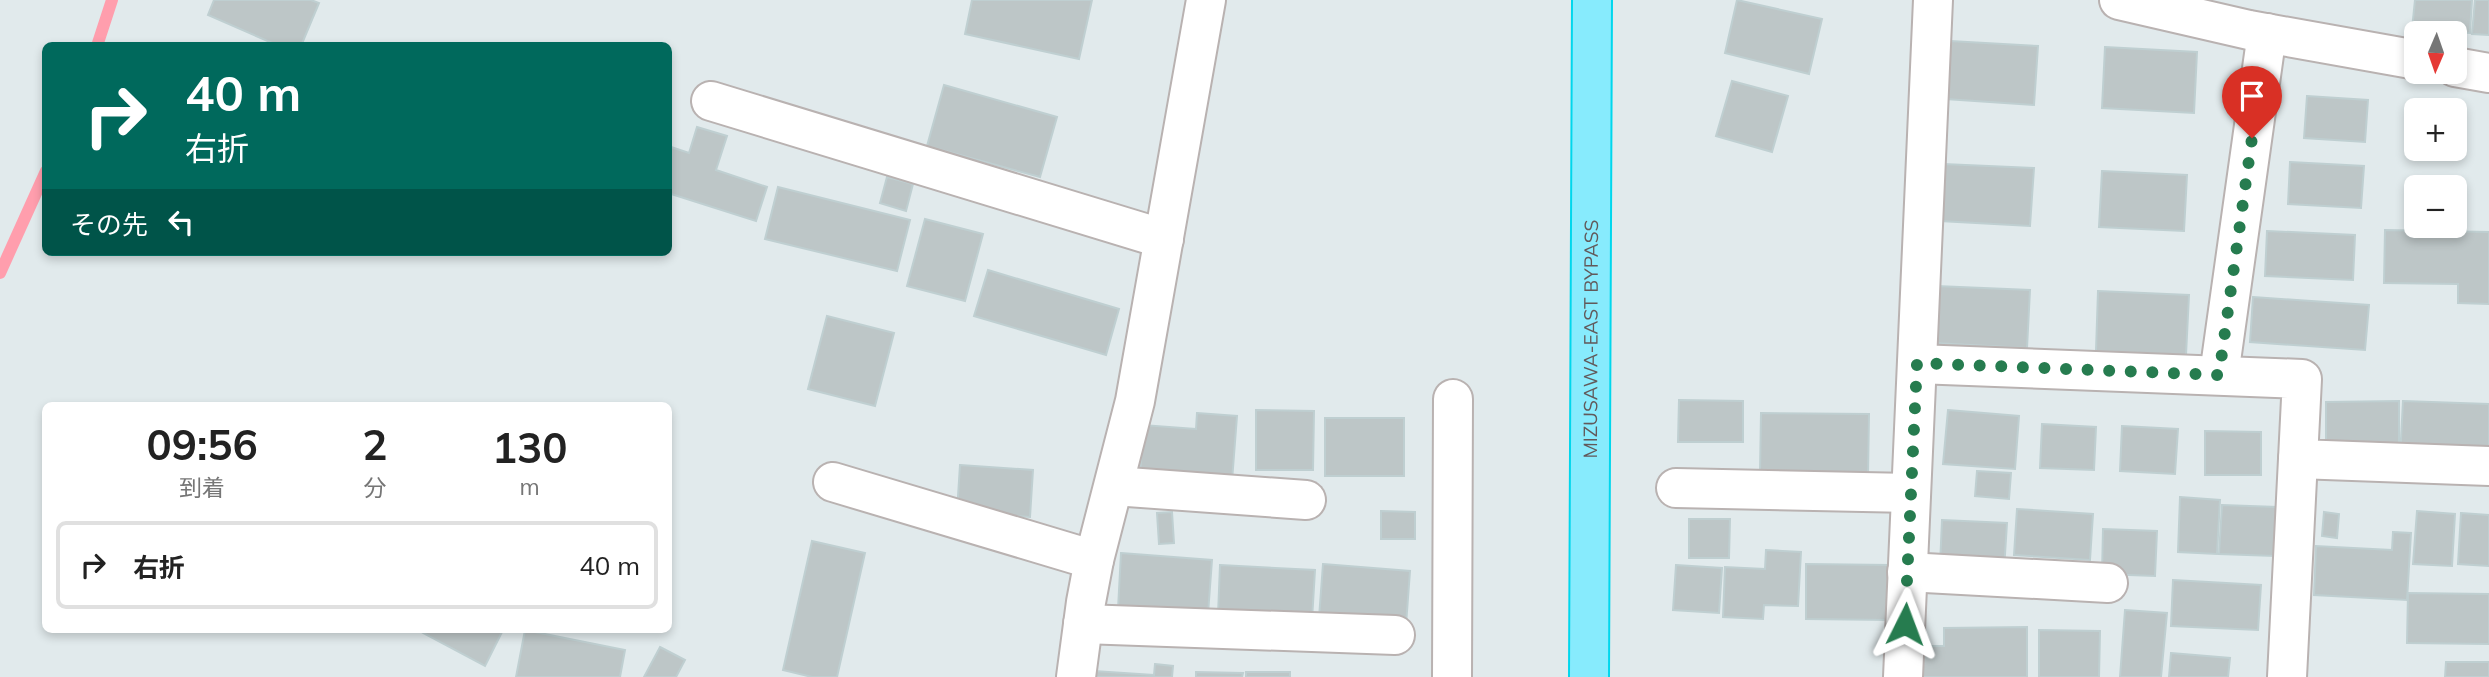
<!DOCTYPE html>
<html lang="ja">
<head>
<meta charset="utf-8">
<style>
	:root { --surface:#fff; --page:#f6f6f6; --text:#222; --muted:#767676; --line:#e0e0e0 }
	body { margin:0; font-family:Mulish,"Noto Sans JP",sans-serif; background:var(--page); color:var(--text); height:100vh; display:flex; flex-direction:column; font-size:26px; white-space:nowrap }
	* { box-sizing:border-box; margin:0 }
	p { font-size:23px; color:var(--muted) }
	.icon { flex:none; width:38px; height:38px; fill:none; stroke:currentColor; stroke-width:2; stroke-linecap:round; stroke-linejoin:round }
	.map { position:relative; flex:1; overflow:hidden }
	.side { position:absolute; left:42px; top:402px; width:630px; height:231px; display:flex; flex-direction:column; background:var(--surface); border-radius:10px; box-shadow:0 4px 10px #0003 }
	.side>* { flex:none }
	.banner { position:absolute; left:42px; top:42px; width:630px; height:214px; border-radius:10px; box-shadow:0 4px 10px #0003; background:#00695c; color:#fff; overflow:hidden }
	.needle { width:46px; rotate:182deg }
	.buttons { position:absolute; left:2404px; top:21px; display:grid; gap:14px }
	.buttons a { display:grid; place-items:center; width:63px; height:63px; border-radius:10px; background:var(--surface); box-shadow:0 4px 10px #0003; font-size:35px }
	.pin { position:absolute; display:grid; place-items:center; width:60px; height:60px; color:#fff; margin:-72px -30px; border-radius:50% 50% 50% 0; rotate:-45deg; box-shadow:0 0 7px #0007 }
	.pin .icon { rotate:45deg }
	.me { position:absolute; width:77px; margin:-38px; rotate:3deg; stroke-linejoin:round; filter:drop-shadow(0 0 5px #0008) }
	.turn { display:flex; align-items:center; gap:24px; height:147px; padding:0 28px; font-size:32px }
	.turn .icon { width:91px; height:91px; stroke-width:2.5 }
	.turn b { display:block; font-size:49px; line-height:60px }
	.then { display:flex; align-items:center; height:66px; padding:0 28px; background:#0003; gap:14px; font-size:26px }
	.eta { display:flex; justify-content:space-evenly; align-items:center; height:119px; text-align:center }
	.eta b { font-size:42px; font-weight:700; line-height:49px }
	ul { padding:0; list-style:none }
	li { display:flex; align-items:center; gap:21px; height:88px; margin:0 14px 10px; padding:0 14px; border:4px solid var(--line); border-radius:10px }
	li div { flex:1 }
	li b { display:block; font-size:26px }
	li em { font-style:normal }
	.map>svg:first-child { display:block }
	.lines { fill:none; stroke-linecap:round; stroke-linejoin:round }
	.stream { stroke:#ff9ead; stroke-width:12 }
	.building { fill:#bdc6c7; stroke:#bfcfd1; stroke-width:2 }
	.minor-casing { stroke:#b9b2b1; stroke-width:42 }
	.highway-casing { stroke:#00d7ed; stroke-width:42 }
	.minor { stroke:#fff; stroke-width:38 }
	.highway { stroke:#87ebfd; stroke-width:38 }
	.route { stroke:#267c4f; stroke-width:12; stroke-dasharray:0 21.6 }
	.labels { text-anchor:middle; dominant-baseline:central; stroke-width:5; stroke-linejoin:round; paint-order:stroke }
	.street-label { font-size:19px; fill:#62595a; stroke:#fff }
</style>
</head>
<body>
<div class="map">
<svg width="2489" height="677" viewBox="0 0 2489 677">
	<rect width="100%" height="100%" fill="#e1eaec"/>
	<g class="lines">
		<!-- stream -->
		<g class="stream">
			<path d="M97 46 112 0"/>
			<path d="M0 273 46 171"/>
		</g>
	</g>
	<!-- building -->
	<g class="building">
		<path d="M214 0H311L319 3 301 46H279L208 15Z"/>
		<path d="M972 0H1092L1079 59 965 34Z"/>
		<path d="M1737 0 1822 19 1809 74 1725 53Z"/>
		<path d="M2415 0H2472L2470 33 2412 29Z"/>
		<path d="M2475 0H2489V35L2472 34Z"/>
		<path d="M1950 41 2038 46 2034 105 1946 99Z"/>
		<path d="M2105 47 2197 52 2194 113 2102 108Z"/>
		<path d="M1732 81 1788 96 1772 152 1716 136Z"/>
		<path d="M944 85 1057 117 1040 177 927 146Z"/>
		<path d="M2307 96 2368 100 2365 142 2304 138Z"/>
		<path d="M697 127 727 136 716 170 767 187 756 221 668 193V146L689 153Z"/>
		<path d="M2290 162 2364 166 2361 208 2288 204Z"/>
		<path d="M1943 164 2034 168 2030 226 1940 221Z"/>
		<path d="M2102 171 2187 175 2184 231 2099 227Z"/>
		<path d="M887 177 913 184 906 211 880 203Z"/>
		<path d="M778 187 910 220 897 271 765 239Z"/>
		<path d="M925 219 983 234 965 301 907 286Z"/>
		<path d="M2385 230 2489 232V304L2458 303V284L2384 283Z"/>
		<path d="M2267 231 2355 235 2353 280 2265 276Z"/>
		<path d="M988 270 1119 309 1106 355 974 316Z"/>
		<path d="M1936 286 2030 290 2027 348 1933 343Z"/>
		<path d="M2098 291 2189 295 2186 355 2096 351Z"/>
		<path d="M2253 297 2369 305 2365 350 2250 342Z"/>
		<path d="M827 316 894 333 875 406 808 389Z"/>
		<path d="M1679 400 1743 401V442H1678Z"/>
		<path d="M2399 401V456H2326V402Z"/>
		<path d="M2403 401 2489 404V461L2400 458Z"/>
		<path d="M1256 410 1314 411 1313 470H1256Z"/>
		<path d="M1948 410 2019 416 2015 469 1943 464Z"/>
		<path d="M1197 413 1237 416 1232 481 1140 475 1143 425 1196 429Z"/>
		<path d="M1761 413 1869 414 1868 475 1760 474Z"/>
		<rect x="1325" y="418" width="79" height="58"/>
		<path d="M2042 424 2096 427 2094 470 2040 468Z"/>
		<path d="M2122 426 2178 429 2175 474 2120 471Z"/>
		<path d="M2205 431 2261 432V475H2205Z"/>
		<path d="M960 465 1033 470 1030 517 957 512Z"/>
		<path d="M1977 471 2011 473 2009 499 1975 496Z"/>
		<path d="M2180 497 2220 500 2217 554 2178 552Z"/>
		<path d="M2222 505 2277 507 2275 556 2219 554Z"/>
		<path d="M2017 509 2093 514 2090 560 2014 555Z"/>
		<path d="M1381 511 1415 512V539H1381Z"/>
		<path d="M2417 511 2455 514 2452 566 2413 564Z"/>
		<path d="M1172 512 1174 543 1159 544 1157 513Z"/>
		<path d="M2324 512 2339 514 2337 538 2322 536Z"/>
		<path d="M2461 513 2489 515V566L2458 564Z"/>
		<path d="M1689 519H1730L1729 558H1689Z"/>
		<path d="M1942 520 2007 523 2004 570 1940 566Z"/>
		<path d="M2103 529 2157 531 2155 576 2102 574Z"/>
		<path d="M2393 532 2411 533 2407 600 2314 595 2316 546 2392 550Z"/>
		<path d="M812 541 865 553 837 677H812L783 670Z"/>
		<path d="M1766 550 1801 552 1798 606 1764 605 1763 619 1723 617 1725 567 1765 569Z"/>
		<path d="M1121 553 1212 560 1208 614 1118 609Z"/>
		<path d="M1323 564 1410 571 1406 625 1319 618Z"/>
		<path d="M1806 564 1890 565V620L1806 619Z"/>
		<path d="M1220 565 1315 570 1312 620 1218 615Z"/>
		<path d="M1676 565 1722 568 1719 613 1673 610Z"/>
		<path d="M2173 580 2261 585 2258 630 2171 626Z"/>
		<path d="M2408 593 2489 594V644L2407 643Z"/>
		<path d="M2125 610 2167 613 2161 677H2120Z"/>
		<path d="M2027 627V677H1920L1921 646H1944V628Z"/>
		<path d="M425 630H503L485 666 423 633Z"/>
		<path d="M525 630 625 650 620 677H516Z"/>
		<path d="M2039 630 2100 631 2099 677H2039Z"/>
		<path d="M660 647 685 660 676 677H644Z"/>
		<path d="M2171 653 2230 658 2228 677H2169Z"/>
		<path d="M2446 662H2489V677H2445Z"/>
		<path d="M1155 664 1173 666 1172 677H1095V671L1154 675Z"/>
		<path d="M1196 672 1243 673 1242 677H1196Z"/>
		<rect x="1246" y="672" width="44" height="5"/>
	</g>
	<g class="lines">
		<defs>
			<g id="minor">
				<path d="M2119 0 2249 30 2417 60"/>
				<path d="M2455 67 2489 73"/>
				<path d="M711 101 1164 239"/>
				<path d="M1917 364 2302 379 2298 459 2489 466"/>
				<path d="M2219 375 2267 33"/>
				<path d="M833 482 1094 560"/>
				<path d="M1114 486 1306 500"/>
				<path d="M1676 488 1911 493"/>
				<path d="M1907 572 2108 583"/>
				<path d="M1083 624 1395 635"/>
				<path d="M1076 677 1086 602 1094 560 1135 401 1206 0"/>
				<path d="M1452 677 1453 399"/>
				<path d="M1903 677 1933 0"/>
				<path d="M2287 677 2298 459"/>
			</g>
			<g id="highway">
				<path id="s1" d="M1589 677 1592 0"/>
			</g>
		</defs>
		<!-- minor casing -->
		<use href="#minor" class="minor-casing"/>
		<!-- highway casing -->
		<use href="#highway" class="highway-casing"/>
		<!-- minor -->
		<use href="#minor" class="minor"/>
		<!-- highway -->
		<use href="#highway" class="highway"/>
	</g>
	<g class="lines">
		<!-- route -->
		<path class="route" d="M1905 624 1917 363 2219 375 2252 138"/>
	</g>
	<g class="labels">
		<!-- street labels -->
		<g class="street-label">
			<text stroke="none"><textPath href="#s1" startOffset="338">MIZUSAWA-EAST BYPASS</textPath></text>
		</g>
	</g>
</svg>
<div class="buttons">
<a><svg class="needle" viewBox="-14 -14 28 28"><path d="M0-13l5 13h-10z" fill="#e53935"/><path d="M0 13l5-13h-10z" fill="#767676"/></svg></a>
<a>+</a>
<a>−</a>
</div>
<div class="pin" style="left:2252px;top:138px;background:#d93025"><svg class="icon" aria-label="arrive" viewBox="0 0 24 24"><path d="M6 21V4h12l-3 4 3 4H6"/></svg></div>
<svg class="me" style="left:1905px;top:624px" viewBox="-20 -20 40 40"><path d="M0-17L14 15 0 8-14 15z" fill="#267c4f" stroke="#fff" stroke-width="4"/></svg>
<div class="banner">
<div class="turn"><svg class="icon" aria-label="right" viewBox="0 0 24 24"><path d="M7 20v-9h11M14 6l5 5-5 5"/></svg><div><b>40 m</b>右折</div></div>
<div class="then">その先<svg class="icon" aria-label="left" viewBox="0 0 24 24"><path d="M17 20v-9H6M10 6l-5 5 5 5"/></svg></div>
</div>
<section class="side">
<div class="eta">
<div><b>09:56</b><p>到着</p></div>
<div><b>2</b><p>分</p></div>
<div><b>130</b><p>m</p></div>
</div>
<ul>
<li><svg class="icon" aria-label="right" viewBox="0 0 24 24"><path d="M7 20v-9h11M14 6l5 5-5 5"/></svg><div><b>右折</b></div><em>40 m</em></li>
</ul>
</section>
</div>
</body>
</html>
